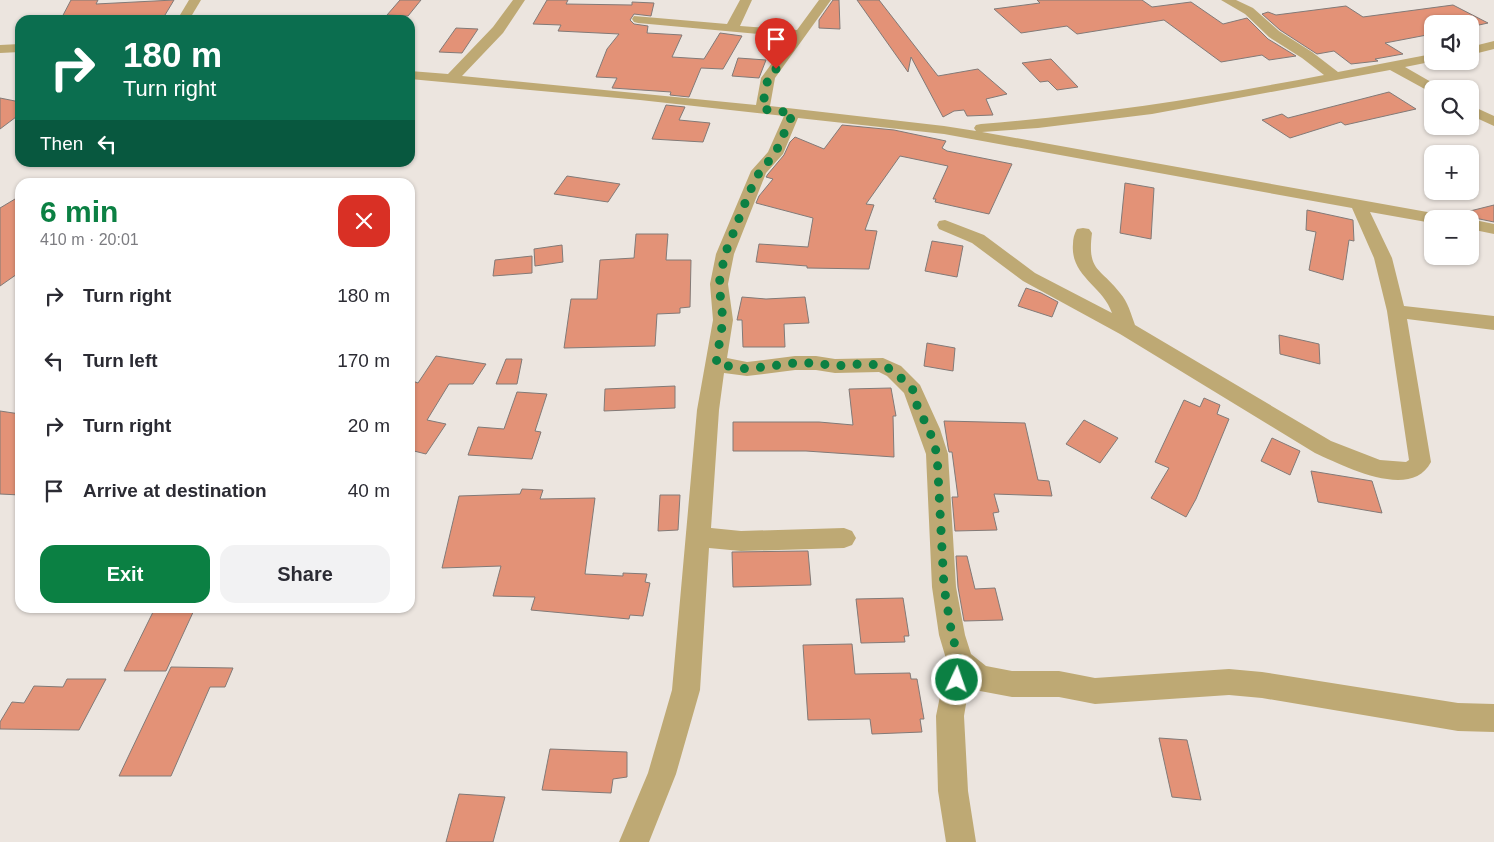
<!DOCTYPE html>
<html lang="en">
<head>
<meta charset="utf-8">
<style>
	:root { --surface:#fff; --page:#f2f2f3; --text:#2b2b33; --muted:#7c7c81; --accent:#0b8043 }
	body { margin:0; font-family:Arial,sans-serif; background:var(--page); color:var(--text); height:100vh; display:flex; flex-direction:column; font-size:19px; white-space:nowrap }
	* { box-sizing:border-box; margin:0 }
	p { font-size:16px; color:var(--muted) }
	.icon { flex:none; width:28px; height:28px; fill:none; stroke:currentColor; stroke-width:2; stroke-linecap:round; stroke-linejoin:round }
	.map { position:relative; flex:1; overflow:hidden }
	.details { position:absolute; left:15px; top:178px; width:400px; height:435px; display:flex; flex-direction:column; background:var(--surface); border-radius:15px; box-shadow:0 1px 4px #0004 }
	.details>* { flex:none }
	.banner { position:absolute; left:15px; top:15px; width:400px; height:152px; border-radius:15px; box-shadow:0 1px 4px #0004; background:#0b6e4f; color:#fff; overflow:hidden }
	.tools { position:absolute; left:1424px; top:15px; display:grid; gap:10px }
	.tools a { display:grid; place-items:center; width:55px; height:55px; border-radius:10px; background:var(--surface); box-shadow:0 1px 4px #0004; font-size:25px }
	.pin { position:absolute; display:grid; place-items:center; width:42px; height:42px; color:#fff; margin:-51px -21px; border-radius:50% 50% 50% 0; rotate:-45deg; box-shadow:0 0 5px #0007 }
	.pin .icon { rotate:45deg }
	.me { position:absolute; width:55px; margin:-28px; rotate:3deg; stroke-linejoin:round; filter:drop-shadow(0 0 4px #0008) }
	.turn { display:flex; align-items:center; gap:18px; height:105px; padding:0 25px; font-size:22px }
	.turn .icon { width:65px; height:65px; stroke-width:2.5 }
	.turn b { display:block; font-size:35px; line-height:42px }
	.then { display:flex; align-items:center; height:48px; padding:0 25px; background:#0003; gap:10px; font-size:19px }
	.round { display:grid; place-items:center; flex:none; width:52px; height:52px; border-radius:15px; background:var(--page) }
	.headline { display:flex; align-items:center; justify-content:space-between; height:85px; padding:0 25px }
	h1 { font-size:30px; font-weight:800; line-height:38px; color:var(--accent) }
	.action { display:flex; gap:10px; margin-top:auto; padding:10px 25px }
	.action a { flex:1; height:58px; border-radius:15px; background:var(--accent); color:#fff; font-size:20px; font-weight:800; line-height:58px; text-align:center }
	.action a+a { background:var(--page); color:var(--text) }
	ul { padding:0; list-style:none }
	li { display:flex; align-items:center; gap:15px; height:65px; padding:0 25px }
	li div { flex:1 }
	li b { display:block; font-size:19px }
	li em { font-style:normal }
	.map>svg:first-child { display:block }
	.building { fill:#e39277; stroke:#827a77 }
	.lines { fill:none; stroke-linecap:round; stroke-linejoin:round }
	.minor { fill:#bea974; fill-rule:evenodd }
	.route { stroke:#0b8043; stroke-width:9; stroke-dasharray:0 16.2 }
</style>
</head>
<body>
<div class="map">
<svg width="1494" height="842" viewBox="0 0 1494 842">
	<rect width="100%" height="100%" fill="#ece5df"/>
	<!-- building -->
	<g class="building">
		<path d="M71 0H98L96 4 174 0 162 20H75L76 17 61 19Z"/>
		<path d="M400 0H421L408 16 387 15Z"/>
		<path d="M547 0H568L566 4 632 5V2L654 3 651 16 634 14 630 20 634 24 648 26 647 33 682 35 672 57 704 59 720 33 742 36 723 69 701 68 689 97 670 95 671 92 612 88 617 78 596 77 607 49 619 34 558 31 561 25 533 24Z"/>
		<path d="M833 0H839L840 29 819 28V20Z"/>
		<path d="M857 0H879L938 76 978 69 1007 94 986 99 993 115 967 116 964 110 954 111 943 117 911 57 908 72Z"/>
		<path d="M1037 0H1142L1152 7 1191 2 1223 24 1247 18 1268 39 1296 56 1269 60 1262 55 1221 62 1164 20 1077 34 1067 26 1021 33 994 9 1040 3Z"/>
		<path d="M1453 5 1488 23 1470 27V24H1432V34L1385 43 1403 54 1375 59 1378 61 1351 64 1334 51 1317 54 1280 30 1262 14 1268 12 1276 15 1346 6 1363 17Z"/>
		<path d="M456 28 478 29 462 53 439 52Z"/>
		<path d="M738 58 766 60 759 78 732 76Z"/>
		<path d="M1051 59 1078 87 1057 90 1048 81 1040 82 1022 63Z"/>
		<path d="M1389 92 1416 109 1345 125 1341 122 1290 138 1262 120 1282 114 1288 118Z"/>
		<path d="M0 98 20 102V114L0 129Z"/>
		<path d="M666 105 685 107 679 120 710 123 703 142 652 139Z"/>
		<path d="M842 125 894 130 946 141 942 148 947 151 1012 164 989 214 935 202 936 199H933L948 166 900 156 866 204 874 205 865 230 877 231 869 269 807 268V266L756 262 759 244 808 247 813 218 756 203 759 196 773 179 766 177 768 174 784 155 790 142 795 137 824 149Z"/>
		<path d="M567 176 620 184 608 202 554 194Z"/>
		<path d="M1125 183 1154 188 1151 239 1120 233Z"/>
		<path d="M20 196V272L0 286V208Z"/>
		<path d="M1494 205V222L1470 217V211Z"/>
		<path d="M1307 210 1353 220 1354 241 1349 240 1343 280 1309 270 1316 232 1306 230Z"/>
		<path d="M636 234H668L666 260H691L690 307 680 308V313L657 314 655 346 564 348 571 299H597L600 260 634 258Z"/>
		<path d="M932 241 963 246 957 277 925 271Z"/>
		<path d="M562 245 563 262 535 266 534 249Z"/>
		<path d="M532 256V273L493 276 495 260Z"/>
		<path d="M1026 288 1041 293 1058 302 1052 317 1018 306Z"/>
		<path d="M742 297 766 299 805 297 809 323 784 324 785 347H743L742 320H737Z"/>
		<path d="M1279 335 1319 344 1320 364 1280 354Z"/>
		<path d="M927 343 955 348 953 371 924 366Z"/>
		<path d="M436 356 486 364 473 384H449L427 420 446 424 426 454 410 450V380L418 383Z"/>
		<path d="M506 359H522L517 384H496Z"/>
		<path d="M675 386V408L604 411 605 389Z"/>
		<path d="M891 388 896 416H893L894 457 806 451H733V422H819L853 425 849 389Z"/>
		<path d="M517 392 547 394 535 431 541 432 532 459 468 455 478 427 504 429Z"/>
		<path d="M1204 398 1220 405 1217 414 1229 419 1196 499 1186 517 1151 498 1169 468 1155 462 1184 400 1200 407Z"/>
		<path d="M0 411 20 414V495L0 494Z"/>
		<path d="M1084 420 1118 438 1100 463 1066 444Z"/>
		<path d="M944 421 1025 423 1038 480 1049 481 1052 496 994 494 999 512 993 513 997 530 955 531 952 497H958L952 452H949L948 447Z"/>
		<path d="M1272 438 1300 451 1290 475 1261 461Z"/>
		<path d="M1311 471 1372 481 1382 513 1318 502Z"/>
		<path d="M522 489 543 490 540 499 595 498 585 574 623 576V573L647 574 645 582 650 583 643 616 630 615 629 619 531 610 535 597 493 596 501 566 442 568 459 496 520 494Z"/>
		<path d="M660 495H680L678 530 658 531Z"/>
		<path d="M808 551 811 585 733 587 732 552Z"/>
		<path d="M956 556H967L975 589 995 588 1003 620 964 621 958 587Z"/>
		<path d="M903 598 909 636H904L905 642 861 643 856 599Z"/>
		<path d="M155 608H195L166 671H124Z"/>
		<path d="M852 644 855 674 910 673 911 679H917L924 719H920L922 732 872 734 870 719 808 720 803 645Z"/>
		<path d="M171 667 233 668 225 687H210L171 776H119Z"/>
		<path d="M67 679H106L79 730 0 729V722L12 702 24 703 34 686 63 687Z"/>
		<path d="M1159 738 1187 740 1201 800 1172 797Z"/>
		<path d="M550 749 627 752V777L613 779 611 793 542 790Z"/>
		<path d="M459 794 505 797 493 842H446Z"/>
	</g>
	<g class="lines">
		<!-- minor -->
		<g class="minor">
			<path d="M189 0H201L189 20H177Z"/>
			<path d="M513 0H525L503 33 462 76 756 105 761 78 791 37 638 23 634 22 632 19 634 16 727 24 740 0H752L740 26 797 30 819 0H831L775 78 770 106 944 126 976 131 974 128 976 125 981 124C1096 115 1210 97 1324 75L1302 58 1269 37 1245 14 1221 0H1236L1253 8 1279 31 1312 52 1338 72 1432 54V61H1435L1405 67 1438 86 1440 89H1432V93L1390 70 1152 114 1038 128 982 132 1444 215 1446 219H1432V223L1370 212 1392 258 1404 306 1494 316V330L1407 319 1431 462C1411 501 1344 466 1315 453L1120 334 1023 281 972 243 939 229 937 225 939 221 945 220 984 235 1035 273 1112 313C1103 286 1070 276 1073 244 1073 239 1074 234 1077 229L1083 228 1089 229 1092 233C1087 272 1100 267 1120 293 1128 302 1131 314 1135 325L1331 441 1380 460 1406 462 1409 460 1387 311 1374 258 1352 208 944 134 798 118 783 154 766 173 734 254 728 284 733 320 727 358 747 362 795 356H816L835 359 883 358 901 366 920 385 940 429 948 454 956 587 965 635 971 654 986 666 1012 671H1059L1095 678 1229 669 1262 672 1458 703 1494 704V732L1458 731 1262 698 1229 695 1095 704 1059 697H1012L980 691 969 686 964 716 968 791 976 842H946L938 791 936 716 947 662 939 635 932 587 926 454 904 393 887 376 879 372 835 373 816 370H795L747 376 724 373 719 410 711 528 741 531 844 528 852 531 856 538 852 545 844 548 741 551 709 548 700 690 676 774 649 842H619L648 773 672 690 697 410 713 320 710 284 716 254 751 171 768 152 784 116 640 100 410 79V71L448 74 493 27Z"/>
			<path d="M1494 41V49L1470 55V47Z"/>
			<path d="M20 44V52L0 53V45Z"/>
			<path d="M1470 105 1494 116V126L1470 115Z"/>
			<path d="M1470 219 1494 224V234L1470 229Z"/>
		</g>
	</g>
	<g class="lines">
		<!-- route -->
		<path class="route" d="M776 69 768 78 762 109 793 113 775 154 760 171 749 193 725 254 719 284 723 320 716 364 747 369 795 363H816L835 366 860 364 882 365 894 371 913 390 918 409 929 429 937 454 944 587 952 635 960 662 957 680"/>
	</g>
</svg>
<div class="tools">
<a><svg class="icon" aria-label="sound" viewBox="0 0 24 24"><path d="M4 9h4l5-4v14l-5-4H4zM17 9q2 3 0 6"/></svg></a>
<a><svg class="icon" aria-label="search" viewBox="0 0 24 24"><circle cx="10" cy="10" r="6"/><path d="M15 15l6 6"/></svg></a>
<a>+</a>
<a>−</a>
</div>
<div class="pin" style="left:776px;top:69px;background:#d93025"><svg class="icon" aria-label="arrive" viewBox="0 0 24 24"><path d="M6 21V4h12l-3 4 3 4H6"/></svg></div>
<svg class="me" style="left:957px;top:680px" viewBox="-20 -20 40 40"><circle r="17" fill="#0b8043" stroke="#fff" stroke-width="3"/><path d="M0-11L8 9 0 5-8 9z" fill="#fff"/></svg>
<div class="banner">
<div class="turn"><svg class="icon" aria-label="right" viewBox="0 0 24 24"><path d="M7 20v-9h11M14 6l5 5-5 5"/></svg><div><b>180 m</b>Turn right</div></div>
<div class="then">Then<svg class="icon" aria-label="left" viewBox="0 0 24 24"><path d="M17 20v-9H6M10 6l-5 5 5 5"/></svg></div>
</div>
<section class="details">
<div class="headline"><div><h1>6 min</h1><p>410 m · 20:01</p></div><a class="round" style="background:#d93025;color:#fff"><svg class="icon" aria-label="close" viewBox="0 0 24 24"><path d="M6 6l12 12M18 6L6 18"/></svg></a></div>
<ul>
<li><svg class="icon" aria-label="right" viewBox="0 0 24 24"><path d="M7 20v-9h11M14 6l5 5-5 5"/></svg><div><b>Turn right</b></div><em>180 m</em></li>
<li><svg class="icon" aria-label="left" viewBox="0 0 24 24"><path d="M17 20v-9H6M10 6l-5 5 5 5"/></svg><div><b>Turn left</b></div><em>170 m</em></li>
<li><svg class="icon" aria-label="right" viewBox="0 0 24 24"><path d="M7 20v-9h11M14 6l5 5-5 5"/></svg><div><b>Turn right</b></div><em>20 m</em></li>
<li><svg class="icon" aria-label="arrive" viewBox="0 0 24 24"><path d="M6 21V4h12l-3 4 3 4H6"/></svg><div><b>Arrive at destination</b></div><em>40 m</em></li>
</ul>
<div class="action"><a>Exit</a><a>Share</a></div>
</section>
</div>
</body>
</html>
